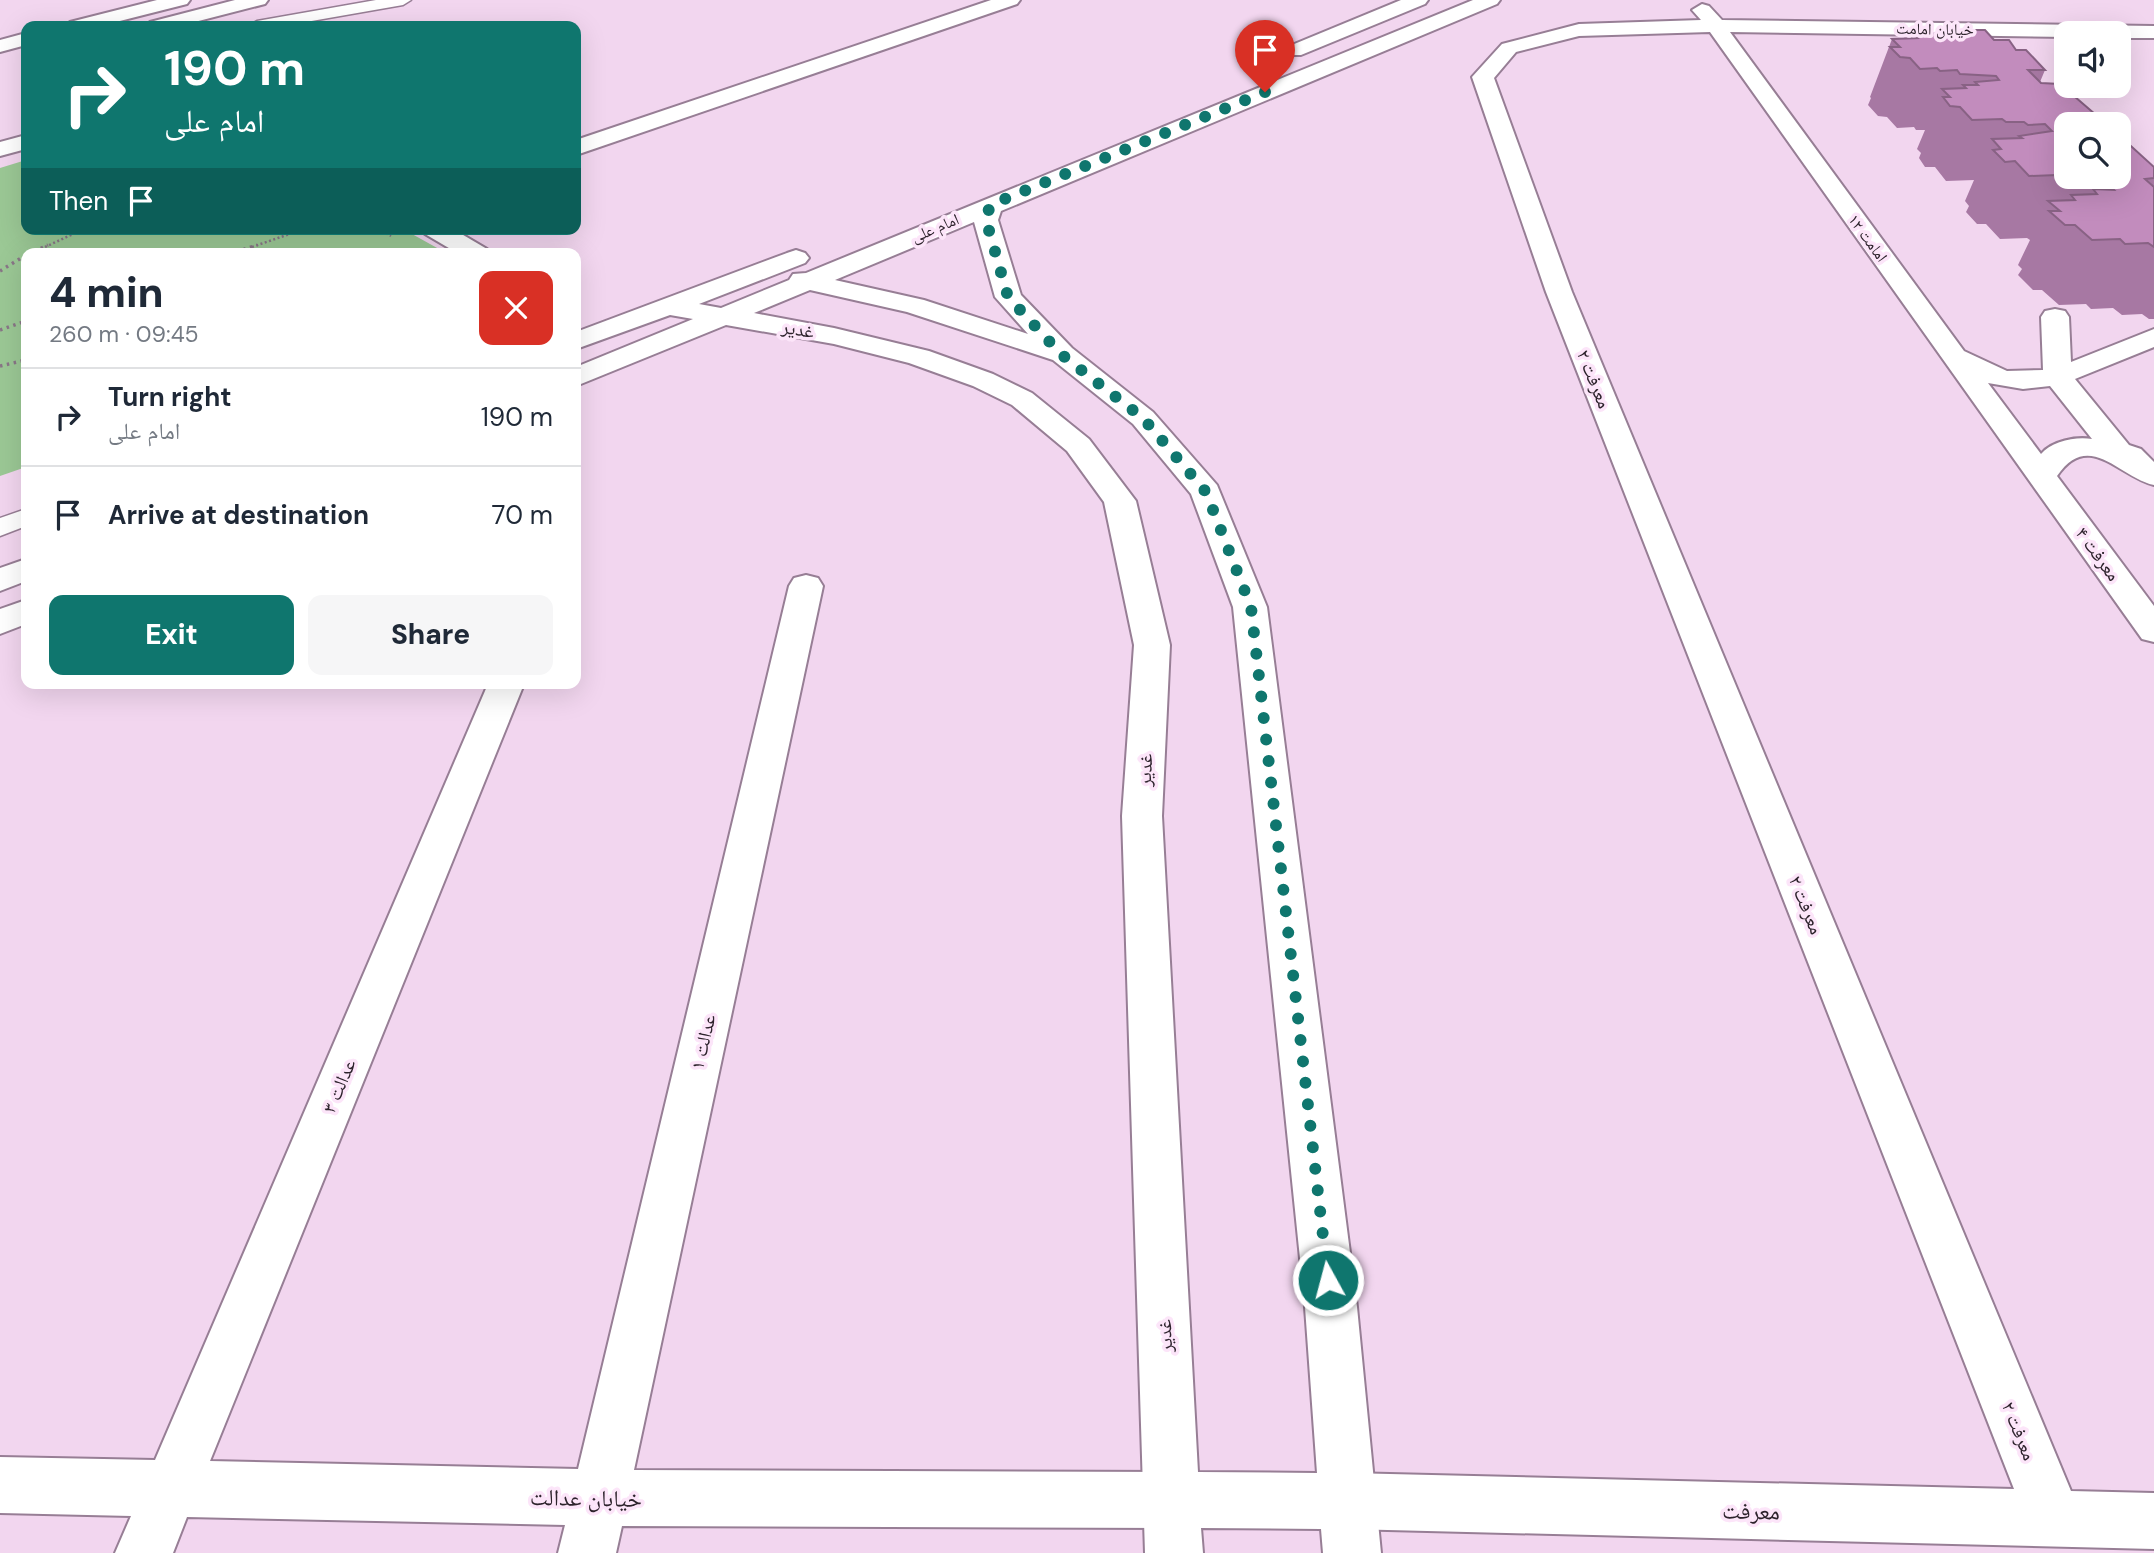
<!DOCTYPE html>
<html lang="en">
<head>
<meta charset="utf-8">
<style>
	:root { --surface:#fff; --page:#f6f6f7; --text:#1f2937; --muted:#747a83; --line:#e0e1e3; --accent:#0f766e }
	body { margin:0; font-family:"DM Sans","Noto Naskh Arabic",sans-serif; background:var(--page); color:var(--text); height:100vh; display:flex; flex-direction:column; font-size:26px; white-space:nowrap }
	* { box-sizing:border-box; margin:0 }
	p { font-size:23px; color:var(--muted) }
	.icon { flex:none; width:38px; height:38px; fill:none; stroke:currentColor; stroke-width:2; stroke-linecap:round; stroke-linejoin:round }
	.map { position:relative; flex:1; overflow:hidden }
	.sheet { position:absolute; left:21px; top:248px; width:560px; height:441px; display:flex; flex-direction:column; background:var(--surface); border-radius:14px; box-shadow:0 7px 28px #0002 }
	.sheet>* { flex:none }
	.top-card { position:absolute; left:21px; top:21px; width:560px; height:214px; border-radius:14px; box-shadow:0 7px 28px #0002; background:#0f766e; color:#fff; overflow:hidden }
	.fabs { position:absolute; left:2054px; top:21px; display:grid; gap:14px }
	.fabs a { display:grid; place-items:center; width:77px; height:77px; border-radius:14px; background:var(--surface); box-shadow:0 7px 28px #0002; font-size:35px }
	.pin { position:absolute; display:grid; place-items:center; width:60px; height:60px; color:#fff; margin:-72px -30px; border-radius:50% 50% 50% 0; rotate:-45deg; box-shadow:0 0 7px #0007 }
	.pin .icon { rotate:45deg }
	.me { position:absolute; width:77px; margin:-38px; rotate:353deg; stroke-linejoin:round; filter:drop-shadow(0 0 5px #0008) }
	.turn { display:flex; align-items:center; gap:24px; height:147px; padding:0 28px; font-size:32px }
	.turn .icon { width:91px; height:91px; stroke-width:2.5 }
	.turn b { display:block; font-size:49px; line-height:60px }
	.then { display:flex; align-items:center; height:66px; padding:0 28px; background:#0003; gap:14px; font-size:26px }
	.round { display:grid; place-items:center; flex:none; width:74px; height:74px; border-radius:14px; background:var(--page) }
	.summary { display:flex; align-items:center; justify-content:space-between; height:119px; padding:0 28px }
	h1 { font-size:42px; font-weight:800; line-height:52px }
	.action { display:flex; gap:14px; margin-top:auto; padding:14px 28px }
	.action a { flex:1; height:80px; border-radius:14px; background:var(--accent); color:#fff; font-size:28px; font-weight:800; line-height:80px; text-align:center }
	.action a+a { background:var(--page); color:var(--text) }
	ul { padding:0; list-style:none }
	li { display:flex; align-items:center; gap:21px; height:98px; padding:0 28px; border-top:2px solid var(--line) }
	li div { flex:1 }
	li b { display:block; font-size:26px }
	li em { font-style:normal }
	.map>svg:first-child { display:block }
	.green { fill:#9bc895 }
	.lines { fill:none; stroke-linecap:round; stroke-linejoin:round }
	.service-casing { stroke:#977e95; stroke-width:3 }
	.minor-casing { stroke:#977e95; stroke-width:4 }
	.tertiary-casing { stroke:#977e95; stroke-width:4 }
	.primary-casing { stroke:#977e95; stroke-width:4 }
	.path-far1 { stroke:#897687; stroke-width:2.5; stroke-dasharray:2 2.5; stroke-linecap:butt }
	.path { stroke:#897687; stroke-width:3.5; stroke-dasharray:2.5 4.5; stroke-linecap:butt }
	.service { fill:#fff; fill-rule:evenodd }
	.minor { fill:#fff; fill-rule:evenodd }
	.tertiary { fill:#fff; fill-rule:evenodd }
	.primary { fill:#fff; fill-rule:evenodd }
	.wall { fill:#a778a3 }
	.building { fill:#c28cbd; stroke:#886284; stroke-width:2 }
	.route { stroke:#0f766e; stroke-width:12; stroke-dasharray:0 21.6 }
	.labels { text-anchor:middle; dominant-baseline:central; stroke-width:7; stroke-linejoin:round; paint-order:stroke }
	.far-street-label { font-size:16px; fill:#2d232c; stroke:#fce5f9 }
	.street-label { font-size:19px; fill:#2d232c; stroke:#fce5f9 }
	.near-street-label { font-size:23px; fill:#2d232c; stroke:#fce5f9 }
</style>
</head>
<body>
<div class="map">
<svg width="2154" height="1553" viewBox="0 0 2154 1553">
	<rect width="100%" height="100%" fill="#f2d6ef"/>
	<!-- green -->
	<path class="green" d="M26 160V229H403L448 254H26V467L0 476V168Z"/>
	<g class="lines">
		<defs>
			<g id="service">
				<path d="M376 0H411L403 5 283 26H249L257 21Z"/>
				<path d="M26 509V526L0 536V518Z"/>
			</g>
			<g id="minor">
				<path d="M991 0H1020L1017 4 576 155V140Z"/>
				<path d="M1702 4 1709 6 1722 20 2154 26V38H2119V33H2067V37L1730 32 1964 351 2007 371 2043 370 2041 317 2045 311 2055 309 2065 311 2069 317 2071 362 2154 329V347L2075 379 2129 445 2141 449 2154 462V485C2119 477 2089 429 2057 476L2154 606V642L2142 639 1710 32 1579 36 1516 52 1494 78 1572 292 2071 1491 2154 1493V1549L1348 1529 1328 1521 1320 1501 1328 1481 1348 1473 2014 1489 1546 292 1472 77 1502 44 1579 24 1701 20 1692 10ZM1988 383 2023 389 2050 386 2092 439C2077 436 2051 441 2041 454Z"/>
				<path d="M806 575 818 578 823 586 634 1470 1172 1472 1192 1480 1200 1500 1192 1520 1172 1528 622 1526 616 1553H558L565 1525 187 1517 173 1553H115L131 1516 0 1513V1457L155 1460 488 684H524L210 1461 578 1469 789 586 794 578Z"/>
			</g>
			<g id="tertiary">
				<path d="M1401 0H1428L1425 4 1301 55H1287L1284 51 1287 47Z"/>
				<path d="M1473 0H1500L1497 4 1001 211 998 220 1021 295 1072 348 1153 412 1217 485 1267 607 1357 1307 1381 1553H1323L1321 1529 1201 1528 1203 1553H1145L1122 816 1134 645 1104 502 1067 451 1012 405 973 386 909 363 834 344 726 325 576 386V367L693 319 670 315 576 349V332L787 253 796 250 805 253 809 258 805 263 699 304 721 308 789 280 793 274 806 273ZM974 222 995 297 1028 334 924 300 835 280ZM810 290 907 312 1053 360 1133 424 1191 494 1233 607 1305 1307 1317 1473 1198 1472 1162 816 1170 645 1136 501 1089 439 1032 393 993 374 929 351 834 328 754 313Z"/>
				<path d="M26 135V149L0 156V142Z"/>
				<path d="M422 229H453L487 249 491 254H459L425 234Z"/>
				<path d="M26 559V581L0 591V568Z"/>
				<path d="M26 600V624L0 634V609Z"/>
			</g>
			<g id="primary">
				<path d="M157 0H190L187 4 100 26H67L70 22Z"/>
				<path d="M235 0H268L265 4 179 26H147L150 22Z"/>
				<path d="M26 33V45L0 52V40Z"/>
			</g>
		</defs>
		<!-- service casing -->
		<use href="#service" class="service-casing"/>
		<!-- minor casing -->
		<use href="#minor" class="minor-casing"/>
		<!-- tertiary casing -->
		<use href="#tertiary" class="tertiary-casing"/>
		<!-- primary casing -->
		<use href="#primary" class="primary-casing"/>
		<!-- path-far1 -->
		<g class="path-far1">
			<path d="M378 229 391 236"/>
			<path d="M45 247 84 229"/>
			<path d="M252 247 304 229"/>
		</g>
		<!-- path -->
		<g class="path">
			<path d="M28 254 48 245"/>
			<path d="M230 254 257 245"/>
			<path d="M0 271 26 255"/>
			<path d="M0 330 26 321"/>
			<path d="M0 366 26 360"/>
		</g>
		<!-- service -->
		<use href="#service" class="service"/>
		<!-- minor -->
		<use href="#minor" class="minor"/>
		<!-- tertiary -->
		<use href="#tertiary" class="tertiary"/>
		<!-- primary -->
		<use href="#primary" class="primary"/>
	</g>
	<!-- wall -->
	<path class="wall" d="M1942 30 1994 40 2016 50 2045 70 2040 82 2103 121 2102 124H2067L2154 167V319H2149L2142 314 2122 315 2113 308 2091 309 2086 304 2059 305 2042 290H2033L2018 275 2022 269 2018 265 2030 240 2027 238 2000 239 1986 224H1977L1966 212 1969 206 1965 201 1974 180 1946 181 1935 167H1925L1919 158 1921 153 1917 149 1925 130H1916L1914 127 1897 128 1887 117 1878 116 1868 105 1871 98 1870 97 1892 39H1913L1914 36H1928L1929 33H1941Z"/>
	<!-- building -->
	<path class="building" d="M1942 30H1985L1994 40H2009L2016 50H2026L2045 70H2028L2041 83 2060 84 2103 121H2086L2089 124H2067V177H2119V137H2121L2154 167V178L2145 179 2154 187V247L2148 243 2125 244 2120 239 2092 240 2075 225H2065L2049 211H2060L2048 201 2075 200 2071 195 2097 194 2093 189 2114 190 2107 183 2065 181 2057 175 2029 176 2015 161 2005 162 1993 150 2001 149 1992 139 2022 138 2019 136 2052 131 2045 124 2028 125 2024 122H2006L2002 119 1972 120 1960 107 1950 106 1943 97H1950L1942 89 1966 88 1963 85H1978L1975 82 1999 80 1996 76 1960 74 1957 70 1940 71 1937 68 1920 69 1910 58 1900 57 1890 47H1900L1892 39 1917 38 1914 36H1931L1929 33 1946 34Z"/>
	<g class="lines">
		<!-- route -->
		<path class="route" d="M1265 92 990 205 986 220 1008 297 1062 355 1143 418 1206 492 1251 607 1328 1280"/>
	</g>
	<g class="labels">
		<!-- far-street labels -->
		<g class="far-street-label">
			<text transform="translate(1935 29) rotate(1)">خیابان امامت</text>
			<text transform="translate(935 228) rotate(-23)">امام علی</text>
			<text transform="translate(1868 238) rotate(54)">امامت ۱۲</text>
		</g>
		<!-- street labels -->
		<g class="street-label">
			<text transform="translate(798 329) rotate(10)">غدیر</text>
			<text transform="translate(1594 379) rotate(68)">معرفت ۲</text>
			<text transform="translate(2098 554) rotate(54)">معرفت ۴</text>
			<text transform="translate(1145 770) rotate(-87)">غدیر</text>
			<text transform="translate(1806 905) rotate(68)">معرفت ۲</text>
			<text transform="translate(703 1042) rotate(-77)">عدالت ۱</text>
			<text transform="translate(339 1086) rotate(-67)">عدالت ۳</text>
			<text transform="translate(1165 1336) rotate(-93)">غدیر</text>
			<text transform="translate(2019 1431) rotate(68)">معرفت ۲</text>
		</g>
		<!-- near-street labels -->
		<g class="near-street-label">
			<text transform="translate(586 1498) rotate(1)">خیابان عدالت</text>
			<text transform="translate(1751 1511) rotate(1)">معرفت</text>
		</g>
	</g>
</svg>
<div class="fabs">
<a><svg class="icon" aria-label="sound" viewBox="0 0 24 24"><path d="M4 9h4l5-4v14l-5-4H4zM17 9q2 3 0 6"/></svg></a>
<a><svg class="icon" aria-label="search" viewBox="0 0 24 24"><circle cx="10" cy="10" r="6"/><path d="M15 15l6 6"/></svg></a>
</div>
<div class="pin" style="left:1265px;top:92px;background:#d93025"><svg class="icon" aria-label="arrive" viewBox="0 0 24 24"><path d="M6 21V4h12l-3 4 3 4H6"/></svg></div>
<svg class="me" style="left:1328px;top:1280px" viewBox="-20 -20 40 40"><circle r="17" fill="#0f766e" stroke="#fff" stroke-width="3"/><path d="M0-11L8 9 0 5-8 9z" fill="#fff"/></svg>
<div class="top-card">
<div class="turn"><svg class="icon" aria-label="right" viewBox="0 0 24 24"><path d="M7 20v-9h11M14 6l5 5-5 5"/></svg><div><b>190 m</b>امام علی</div></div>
<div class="then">Then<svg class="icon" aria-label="arrive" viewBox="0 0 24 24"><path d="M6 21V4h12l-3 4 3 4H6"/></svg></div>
</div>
<section class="sheet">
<div class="summary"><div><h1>4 min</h1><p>260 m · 09:45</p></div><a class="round" style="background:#d93025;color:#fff"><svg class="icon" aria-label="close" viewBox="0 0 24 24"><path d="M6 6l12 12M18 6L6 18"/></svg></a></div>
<ul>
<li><svg class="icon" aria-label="right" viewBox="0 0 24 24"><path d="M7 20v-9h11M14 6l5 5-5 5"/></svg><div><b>Turn right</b><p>امام علی</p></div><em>190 m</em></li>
<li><svg class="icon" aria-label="arrive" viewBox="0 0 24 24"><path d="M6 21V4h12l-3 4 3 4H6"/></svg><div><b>Arrive at destination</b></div><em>70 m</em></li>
</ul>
<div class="action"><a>Exit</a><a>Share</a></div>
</section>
</div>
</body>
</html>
